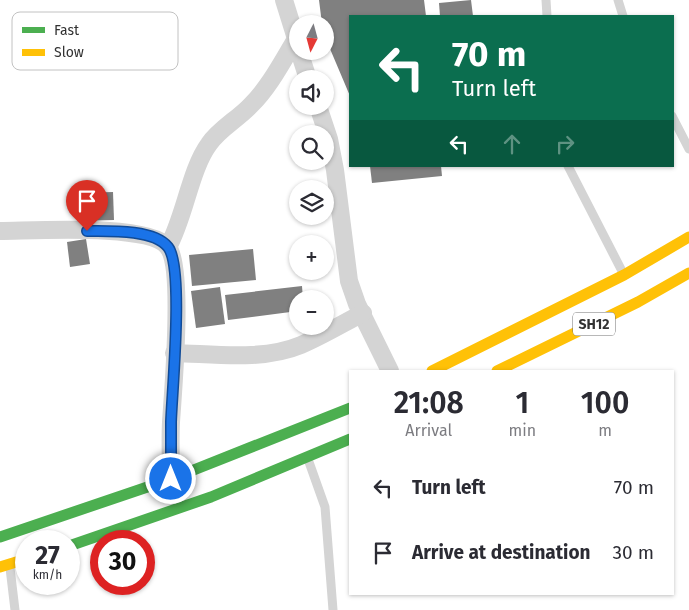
<!DOCTYPE html>
<html lang="en">
<head>
<meta charset="utf-8">
<style>
	:root { --surface:#fff; --page:#f2f2f3; --text:#2b2b33; --muted:#7c7c81 }
	body { margin:0; font-family:"Fira Sans",sans-serif; background:var(--page); color:var(--text); height:100vh; display:flex; flex-direction:column; font-size:19px; white-space:nowrap }
	* { box-sizing:border-box; margin:0 }
	p { font-size:16px; color:var(--muted) }
	.icon { flex:none; width:28px; height:28px; fill:none; stroke:currentColor; stroke-width:2; stroke-linecap:round; stroke-linejoin:round }
	.map { position:relative; flex:1; overflow:hidden }
	.details { position:absolute; left:349px; top:370px; width:325px; height:225px; display:flex; flex-direction:column; background:var(--surface); border-radius:0px; box-shadow:0 1px 4px #0004 }
	.details>* { flex:none }
	.top-card { position:absolute; left:349px; top:15px; width:325px; height:152px; border-radius:0px; box-shadow:0 1px 4px #0004; background:#0b6e4f; color:#fff; overflow:hidden }
	.needle { width:32px; rotate:186deg }
	.fabs { position:absolute; left:289px; top:15px; display:grid; gap:10px }
	.fabs a { display:grid; place-items:center; width:45px; height:45px; border-radius:50%; background:var(--surface); box-shadow:0 1px 4px #0004; font-size:25px }
	.speed { position:absolute; left:15px; top:530px; display:flex; gap:10px; font-size:25px; font-weight:700; text-align:center }
	.speed>* { display:grid; place-content:center; width:65px; height:65px; border-radius:50%; background:var(--surface); box-shadow:0 1px 4px #0004; line-height:1 }
	.speed small { font-size:12px; font-weight:400 }
	.speed .limit { border:8px solid #d22; background:#fff; color:#111 }
	.pin { position:absolute; display:grid; place-items:center; width:42px; height:42px; color:#fff; margin:-51px -21px; border-radius:50% 50% 50% 0; rotate:-45deg; box-shadow:0 0 5px #0007 }
	.pin .icon { rotate:45deg }
	.me { position:absolute; width:55px; margin:-28px; rotate:0deg; stroke-linejoin:round; filter:drop-shadow(0 0 4px #0008) }
	.turn { display:flex; align-items:center; gap:18px; height:105px; padding:0 20px; font-size:22px }
	.turn .icon { width:65px; height:65px; stroke-width:2.5 }
	.turn b { display:block; font-size:35px; line-height:42px }
	.lanes { display:flex; align-items:center; height:48px; padding:0 20px; background:#0003; justify-content:center; gap:25px; direction:ltr }
	.lanes .off { opacity:.35 }
	.eta { display:flex; justify-content:space-evenly; align-items:center; height:85px; text-align:center }
	.eta b { font-size:30px; font-weight:600; line-height:35px }
	ul { padding:0; list-style:none }
	li { display:flex; align-items:center; gap:15px; height:65px; padding:0 20px }
	li div { flex:1 }
	li b { display:block; font-size:19px }
	li em { font-style:normal }
	.map>svg:first-child { display:block }
	.building { fill:#808080 }
	.lines { fill:none; stroke-linecap:round; stroke-linejoin:round }
	.lane { stroke:#d4d4d4; stroke-width:9 }
	.street { stroke:#d4d4d4; stroke-width:18 }
	.fast { stroke:#4caf50; stroke-width:11 }
	.slow { stroke:#ffc107; stroke-width:11 }
	.route-casing { stroke:#114b97; stroke-width:12 }
	.route { stroke:#1a73e8; stroke-width:9 }
	.labels { text-anchor:middle; dominant-baseline:central; stroke-width:5; stroke-linejoin:round; paint-order:stroke }
	.shield { fill:#fff; stroke:#707070; stroke-width:1 }
	.shield-label { font-size:14px; font-weight:bold; fill:#323232 }
	.key { fill:#fff; stroke:#c2c2c2; stroke-width:1 }
	.key-label { font-size:14px; fill:#323232 }
</style>
</head>
<body>
<div class="map">
<svg width="689" height="610" viewBox="0 0 689 610">
	<rect width="100%" height="100%" fill="#fff"/>
	<!-- building -->
	<g class="building">
		<path d="M319 0H424L426 16H350V96L325 37V24H322Z"/>
		<path d="M471 0 473 16H440L439 3Z"/>
		<path d="M370 166H441L442 176 372 183Z"/>
		<path d="M113 192 114 220 79 221 78 193Z"/>
		<path d="M86 239 90 264 70 267 67 242Z"/>
		<path d="M253 249 256 280 192 286 189 255Z"/>
		<path d="M302 286 303 299H298V311L228 320 225 295Z"/>
		<path d="M220 287 225 324 196 328 191 291Z"/>
	</g>
	<g class="lines">
		<!-- lane -->
		<g class="lane">
			<path d="M546 0 547 16"/>
			<path d="M618 0 623 16"/>
			<path d="M672 116 689 149"/>
			<path d="M568 166 623 273"/>
			<path d="M309 462 325 507 333 610"/>
			<path d="M10 568 15 610"/>
		</g>
		<!-- street -->
		<g class="street">
			<path d="M284 0 298 45"/>
			<path d="M299 51 308 79"/>
			<path d="M318 106 329 139 335 170 349 281 357 304 390 371"/>
			<path d="M0 231C32 231 150 223 168 247 184 268 173 391 171 422 170 441 171 460 171 479"/>
			<path d="M168 247C185 216 190 170 209 144 219 129 238 119 251 105 270 86 282 62 296 39"/>
			<path d="M174 353C215 354 263 361 301 345 322 336 342 324 363 313"/>
		</g>
		<!-- fast -->
		<g class="fast">
			<path d="M0 537 171 479 350 408"/>
			<path d="M69 546 211 497 350 439"/>
		</g>
		<!-- slow -->
		<g class="slow">
			<path d="M432 371 624 275 689 237"/>
			<path d="M497 371 638 302 689 273"/>
			<path d="M0 567 26 559"/>
		</g>
	</g>
	<g class="lines">
		<defs>
			<path id="route" d="M87 231C108 231 154 229 168 247 184 267 172 391 171 422 171 441 171 460 171 479"/>
		</defs>
		<!-- route casing -->
		<use href="#route" class="route-casing"/>
		<!-- route -->
		<use href="#route" class="route"/>
	</g>
	<g class="labels">
		<!-- shield labels -->
		<rect class="shield" x="573" y="312.5" width="42" height="23" rx="4"/>
		<g class="shield-label">
			<text x="594" y="324">SH12</text>
		</g>
	</g>
	<!-- legend -->
	<rect x="12" y="12" width="166" height="58" rx="8" class="key"/>
	<rect x="22" y="27" width="23" height="6" fill="#4caf50"/>
	<rect x="22" y="49" width="23" height="7" fill="#ffc107"/>
	<g class="key-label">
		<text x="54" y="35">Fast</text>
		<text x="54" y="57">Slow</text>
	</g>
</svg>
<div class="fabs">
<a><svg class="needle" viewBox="-14 -14 28 28"><path d="M0-13l5 13h-10z" fill="#e53935"/><path d="M0 13l5-13h-10z" fill="#7c7c81"/></svg></a>
<a><svg class="icon" aria-label="sound" viewBox="0 0 24 24"><path d="M4 9h4l5-4v14l-5-4H4zM17 9q2 3 0 6"/></svg></a>
<a><svg class="icon" aria-label="search" viewBox="0 0 24 24"><circle cx="10" cy="10" r="6"/><path d="M15 15l6 6"/></svg></a>
<a><svg class="icon" aria-label="layers" viewBox="0 0 24 24"><path d="M12 4l9 5-9 5-9-5zM3 14l9 5 9-5"/></svg></a>
<a>+</a>
<a>−</a>
</div>
<div class="speed"><div>27<small>km/h</small></div><div class="limit">30</div></div>
<div class="pin" style="left:87px;top:231px;background:#d93025"><svg class="icon" aria-label="arrive" viewBox="0 0 24 24"><path d="M6 21V4h12l-3 4 3 4H6"/></svg></div>
<svg class="me" style="left:171px;top:479px" viewBox="-20 -20 40 40"><circle r="17" fill="#1a73e8" stroke="#fff" stroke-width="3"/><path d="M0-11L8 9 0 5-8 9z" fill="#fff"/></svg>
<div class="top-card">
<div class="turn"><svg class="icon" aria-label="left" viewBox="0 0 24 24"><path d="M17 20v-9H6M10 6l-5 5 5 5"/></svg><div><b>70 m</b>Turn left</div></div>
<div class="lanes"><svg class="icon" aria-label="left" viewBox="0 0 24 24"><path d="M17 20v-9H6M10 6l-5 5 5 5"/></svg><svg class="icon off" aria-label="ahead" viewBox="0 0 24 24"><path d="M12 20V5M6 11l6-6 6 6"/></svg><svg class="icon off" aria-label="right" viewBox="0 0 24 24"><path d="M7 20v-9h11M14 6l5 5-5 5"/></svg></div>
</div>
<section class="details">
<div class="eta">
<div><b>21:08</b><p>Arrival</p></div>
<div><b>1</b><p>min</p></div>
<div><b>100</b><p>m</p></div>
</div>
<ul>
<li><svg class="icon" aria-label="left" viewBox="0 0 24 24"><path d="M17 20v-9H6M10 6l-5 5 5 5"/></svg><div><b>Turn left</b></div><em>70 m</em></li>
<li><svg class="icon" aria-label="arrive" viewBox="0 0 24 24"><path d="M6 21V4h12l-3 4 3 4H6"/></svg><div><b>Arrive at destination</b></div><em>30 m</em></li>
</ul>
</section>
</div>
</body>
</html>
